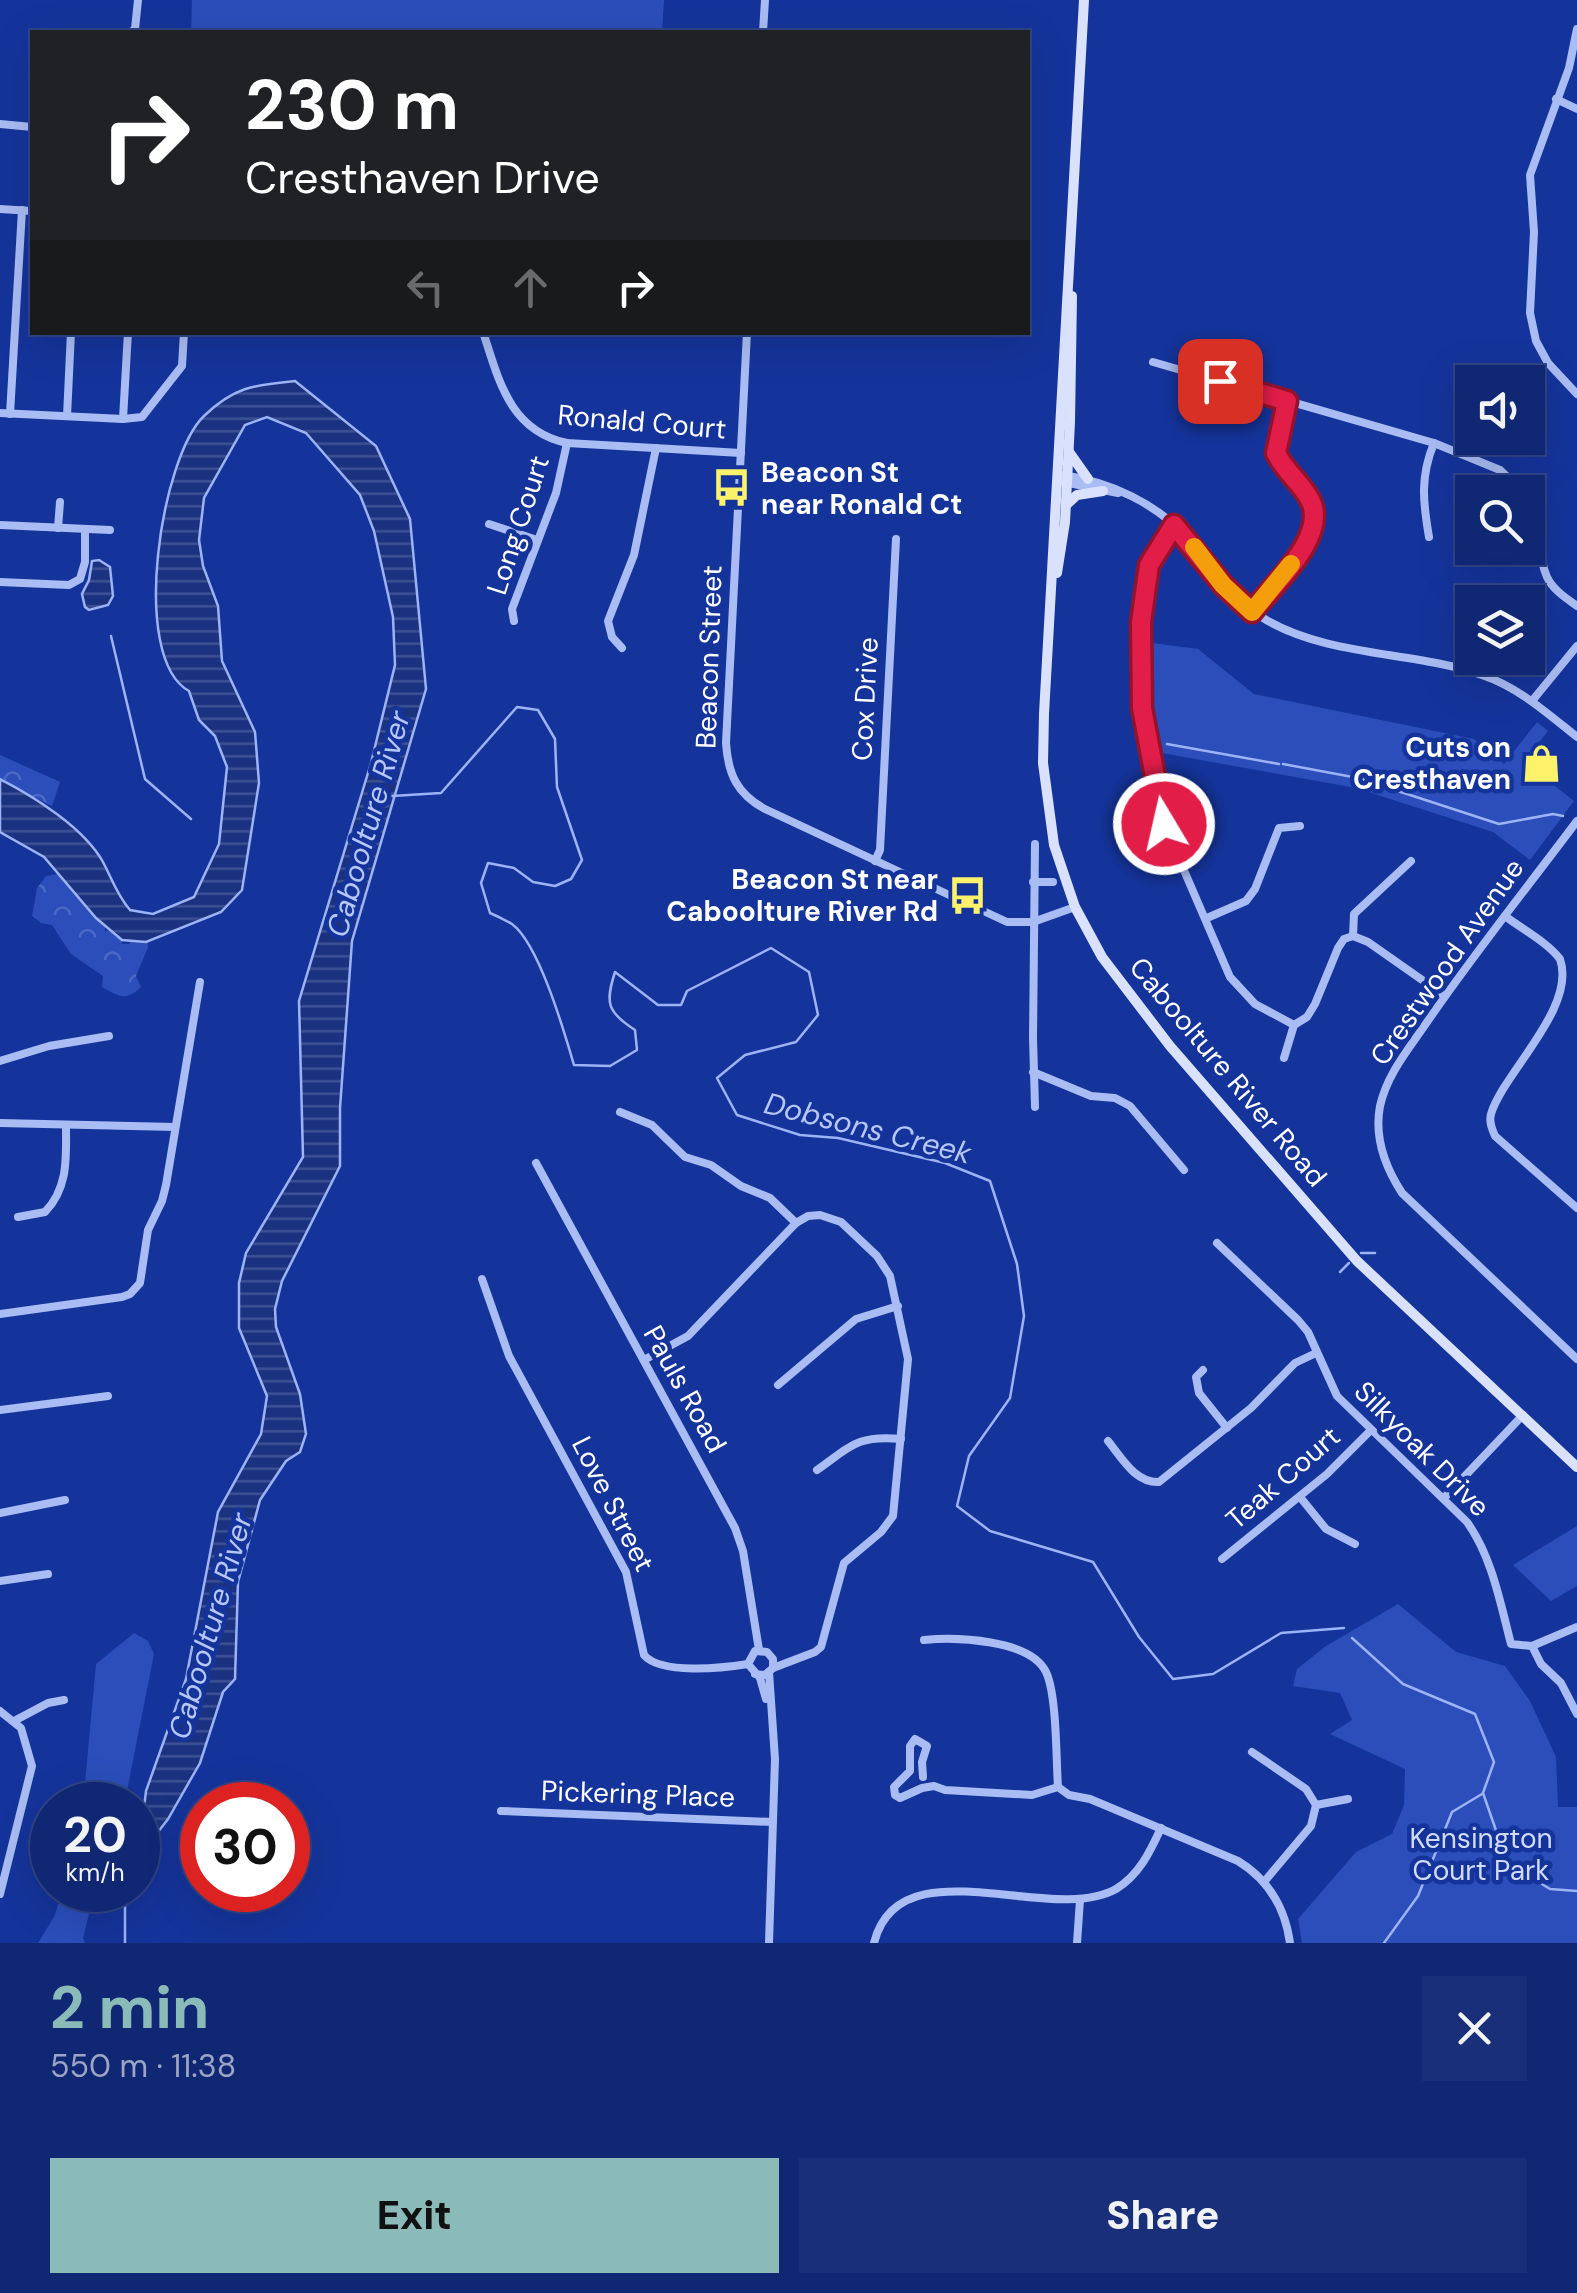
<!DOCTYPE html>
<html lang="en">
<head>
<meta charset="utf-8">
<style>
	:root { --surface:#102774; --page:#192f79; --text:#f1f3f6; --muted:#9ca5c5; --line:#304486; --accent:#8bbbb9 }
	body { margin:0; font-family:"DM Sans",sans-serif; background:var(--page); color:var(--text); height:100vh; display:flex; flex-direction:column; font-size:38px; white-space:nowrap }
	* { box-sizing:border-box; margin:0 }
	p { font-size:32px; color:var(--muted) }
	.icon { flex:none; width:55px; height:55px; fill:none; stroke:currentColor; stroke-width:2; stroke-linecap:round; stroke-linejoin:round }
	.map { position:relative; height:1943px; overflow:hidden }
	.sheet { display:flex; flex-direction:column; background:var(--surface); flex:1 }
	.sheet>* { flex:none }
	.top-card { position:absolute; left:30px; top:30px; width:1000px; height:305px; border-radius:0px; box-shadow:0 10px 40px #0002,0 0 0 2px var(--line); background:#202124; color:#fff; overflow:hidden }
	.tools { position:absolute; left:1455px; top:365px; display:grid; gap:20px }
	.tools a { display:grid; place-items:center; width:90px; height:90px; border-radius:0px; background:var(--surface); box-shadow:0 10px 40px #0002,0 0 0 2px var(--line); font-size:50px }
	.speed { position:absolute; left:30px; top:1782px; display:flex; gap:20px; font-size:50px; font-weight:700; text-align:center }
	.speed>* { display:grid; place-content:center; width:130px; height:130px; border-radius:50%; background:var(--surface); box-shadow:0 10px 40px #0002,0 0 0 2px var(--line); line-height:1 }
	.speed small { font-size:25px; font-weight:400 }
	.speed .limit { border:15px solid #d22; background:#fff; color:#111 }
	.pin { position:absolute; display:grid; place-items:center; width:85px; height:85px; color:#fff; margin:-42px; border-radius:20px; box-shadow:0 5px 15px #0006 }
	.me { position:absolute; width:110px; margin:-55px; rotate:351deg; stroke-linejoin:round; filter:drop-shadow(0 0 8px #0008) }
	.turn { display:flex; align-items:center; gap:35px; height:210px; padding:0 50px; font-size:45px }
	.turn .icon { width:130px; height:130px; stroke-width:2.5 }
	.turn b { display:block; font-size:70px; line-height:85px }
	.lanes { display:flex; align-items:center; height:95px; padding:0 50px; background:#0003; justify-content:center; gap:50px; direction:ltr }
	.lanes .off { opacity:.35 }
	.round { display:grid; place-items:center; flex:none; width:105px; height:105px; border-radius:0px; background:var(--page) }
	.headline { display:flex; align-items:center; justify-content:space-between; height:170px; padding:0 50px }
	h1 { font-size:60px; font-weight:800; line-height:75px; color:var(--accent) }
	.cta { display:flex; gap:20px; margin-top:auto; padding:20px 50px }
	.cta a { flex:1; height:115px; border-radius:0px; background:var(--accent); color:#111; font-size:40px; font-weight:800; line-height:115px; text-align:center }
	.cta a+a { background:var(--page); color:var(--text) }
	.map>svg:first-child { display:block }
	.forest { fill:url(#forest-crowns) }
	.park { fill:#2b4eba }
	.water { fill:url(#water-rules); stroke:#9cb3f6; stroke-width:2.5 }
	.lines { fill:none; stroke-linecap:round; stroke-linejoin:round }
	.stream { stroke:#9cb3f6; stroke-width:2.5 }
	.minor { stroke:#a9bcf3; stroke-width:8 }
	.secondary { stroke:#d9e1fc; stroke-width:10 }
	.route-casing { stroke:#92132f; stroke-width:25 }
	.route { stroke:#e11d48; stroke-width:18 }
	.slow { stroke:#f59e0b; stroke-width:18 }
	.labels { text-anchor:middle; dominant-baseline:central; stroke-width:9; stroke-linejoin:round; paint-order:stroke }
	.street-label { font-size:28px; fill:#fff; stroke:#15349b }
	.poi-label { font-size:28px; font-weight:bold; fill:#fff; stroke:#15349b; text-anchor:end }
	.park-label { font-size:28px; fill:#d1dcfd; stroke:#15349b }
	.water-label { font-size:30px; font-style:italic; fill:#b6c7f9; stroke:#15349b }
</style>
</head>
<body>
<div class="map">
<svg width="1577" height="1943" viewBox="0 0 1577 1943">
	<defs>
		<pattern id="forest-crowns" width="20" height="18" patternUnits="userSpaceOnUse" patternTransform="scale(2.5)"><rect width="20" height="18" fill="#2b4eba"/><path d="M2 6a3 3 0 1 1 6 0M12 15a3 3 0 1 1 6 0" fill="none" stroke="#4b69c4"/></pattern>
		<pattern id="water-rules" width="6" height="5" patternUnits="userSpaceOnUse" patternTransform="scale(2.5)"><rect width="6" height="5" fill="#1b3281"/><path d="M0 2.5h6" fill="none" stroke="#3d5194"/></pattern>
	</defs>
	<rect width="100%" height="100%" fill="#15349b"/>
	<!-- forest -->
	<g class="forest">
		<path d="M0 755 60 782 52 806 0 781Z"/>
		<path d="M57 874 70 884V890L77 891 80 901 86 902 94 910 95 919 99 917 105 923V932L112 928 121 934 122 944H129L138 933 147 936 148 947 136 976 141 987C126 1002 118 996 102 987L103 976 71 954 52 925 41 923 32 916 37 888 46 876Z"/>
	</g>
	<!-- park -->
	<g class="park">
		<path d="M192 0H664L662 32H191Z"/>
		<path d="M1152 643 1198 649 1254 694 1474 739 1504 764 1537 722 1548 731 1524 761 1574 801 1530 860 1493 832 1356 788 1162 753 1152 697Z"/>
		<path d="M1577 1526V1586L1551 1601 1513 1565Z"/>
		<path d="M1398 1604 1456 1652 1505 1666 1530 1701 1556 1757 1558 1807H1577V1943H1302L1298 1919 1356 1852 1392 1834 1404 1805 1405 1769 1330 1734 1352 1720 1340 1693 1293 1686 1297 1669 1326 1646Z"/>
		<path d="M134 1633 148 1641 154 1654 126 1796 123 1805H83L96 1664Z"/>
		<path d="M63 1890H95L83 1938 85 1943H38L54 1917Z"/>
	</g>
	<!-- water -->
	<g class="water">
		<path d="M295 381 376 446 410 519 426 689 352 941 340 1108V1166L282 1281 275 1309 276 1327 300 1394 306 1434 300 1452 286 1461 260 1500 238 1582 235 1679 223 1692 200 1763 168 1819 138 1858 146 1791 186 1679 218 1512 261 1434 267 1396 239 1328V1283L246 1253 303 1157 299 1001 371 763 395 665 393 617 374 531 360 495 306 433 267 417 245 425 204 498 199 540 203 566 218 606 222 661 255 732 259 783 242 890 221 912 146 942 122 940 96 918 44 857 0 832V779C35 797 84 828 103 862 112 879 117 895 130 910L153 914 194 897 219 844 227 767 215 736 199 720 189 691C129 658 161 457 204 416 235 386 255 385 295 381Z"/>
		<path d="M99 560 110 567 113 596 108 605 89 610 85 607 82 594 89 580 92 561Z"/>
	</g>
	<g class="lines">
		<!-- stream -->
		<g class="stream">
			<path d="M111 636 145 779 191 819"/>
			<path d="M1167 744 1279 764"/>
			<path d="M1283 764 1358 778 1499 824 1553 814 1563 816"/>
			<path d="M392 796 441 793 517 707 538 710 555 739 557 787 582 860 571 879 555 886 533 882 514 868 488 863 481 883 490 913C497 916 505 920 512 924 539 944 564 1031 574 1065L610 1066 637 1050 635 1030C607 1012 605 1003 615 972L658 1005H681L687 991 771 948 809 972 818 1015 796 1042 745 1055 717 1078 737 1115 800 1135 838 1138 945 1163 990 1181 1017 1264 1024 1316 1010 1398 969 1456 957 1506 990 1531 1093 1562 1139 1637 1173 1679 1213 1674 1281 1633 1344 1628"/>
			<path d="M1361 1253H1375"/>
			<path d="M1340 1272 1349 1263"/>
			<path d="M1352 1638 1403 1684 1475 1714 1494 1762 1483 1793 1507 1862 1550 1889 1577 1891"/>
			<path d="M125 1943V1890"/>
			<path d="M1384 1943 1418 1896 1452 1812 1482 1794"/>
		</g>
		<!-- minor -->
		<g class="minor">
			<path d="M1577 29 1569 68 1530 175 1534 232 1530 313 1536 341 1548 363 1577 394"/>
			<path d="M131 32 135 29 138 0"/>
			<path d="M763 32 765 0"/>
			<path d="M1556 99 1577 109"/>
			<path d="M0 124 32 127"/>
			<path d="M0 209 32 211"/>
			<path d="M483 332C499 381 510 431 567 443L741 453"/>
			<path d="M747 332 726 743C728 774 737 794 765 809L1007 922H1033L1075 907"/>
			<path d="M1153 362 1434 443 1500 470 1523 492"/>
			<path d="M0 413 123 419 142 417 182 366 184 332"/>
			<path d="M10 414 22 210"/>
			<path d="M67 416 71 332"/>
			<path d="M123 419 128 332"/>
			<path d="M1063 475C1110 482 1157 503 1189 540 1214 570 1232 601 1268 621 1332 657 1413 651 1482 675 1518 687 1547 713 1577 737"/>
			<path d="M1064 482 1118 493"/>
			<path d="M1528 497C1548 521 1535 552 1547 577 1553 590 1566 598 1577 606"/>
			<path d="M489 524 537 540"/>
			<path d="M0 525 110 530"/>
			<path d="M1174 525 1149 565 1141 622 1142 708 1164 824 1230 977 1255 1004 1294 1025"/>
			<path d="M58 528 60 502"/>
			<path d="M1429 537C1423 502 1420 477 1434 443"/>
			<path d="M0 582 69 585 80 579 85 562V529"/>
			<path d="M1253 612C1274 584 1331 534 1309 498 1300 481 1284 470 1276 453L1287 401"/>
			<path d="M514 621 512 609 556 493 567 443"/>
			<path d="M622 648 612 637 608 621 634 555 656 448"/>
			<path d="M1532 701 1577 646"/>
			<path d="M1577 821C1526 889 1473 955 1425 1025 1407 1051 1387 1075 1380 1106 1374 1138 1385 1167 1402 1193L1577 1359"/>
			<path d="M875 861 880 850 896 539"/>
			<path d="M1033 882H1053"/>
			<path d="M1505 916C1522 929 1547 942 1560 959 1577 1008 1503 1073 1491 1114 1489 1122 1492 1129 1495 1136L1577 1208"/>
			<path d="M1207 918 1246 901 1255 889 1279 828 1300 826"/>
			<path d="M1353 936 1368 942 1445 996"/>
			<path d="M1284 1058 1294 1025 1307 1017 1315 1004 1338 948 1344 939 1353 936 1354 914 1411 861"/>
			<path d="M0 1061 49 1046 109 1036"/>
			<path d="M1033 1072 1091 1096 1115 1098 1130 1106 1184 1170"/>
			<path d="M1035 1107 1033 1038 1035 844"/>
			<path d="M620 1112 652 1125 685 1157 711 1165 741 1186 770 1198 796 1223"/>
			<path d="M0 1123 175 1127"/>
			<path d="M536 1163 735 1528 743 1551 759 1650"/>
			<path d="M18 1217 45 1212C69 1187 66 1156 66 1125"/>
			<path d="M1217 1243 1298 1320 1308 1332 1337 1396 1467 1522C1492 1557 1500 1602 1511 1644L1532 1646"/>
			<path d="M482 1279 509 1356 626 1572 644 1655C661 1675 723 1668 748 1664"/>
			<path d="M0 1314 122 1297 130 1294 140 1283 148 1230 162 1201 166 1185 200 982"/>
			<path d="M644 1360 688 1336 796 1223 808 1216 820 1215 841 1222 877 1256 890 1276 908 1359 893 1516 881 1532 844 1563 821 1647 815 1652 773 1668"/>
			<path d="M1203 1370 1196 1377 1199 1393 1227 1428"/>
			<path d="M778 1385 856 1319 898 1306"/>
			<path d="M0 1410 108 1396"/>
			<path d="M1108 1441C1122 1458 1135 1483 1159 1482L1251 1408 1295 1363 1316 1353"/>
			<path d="M817 1470C851 1446 857 1435 901 1439"/>
			<path d="M1300 1497 1326 1529 1355 1544"/>
			<path d="M1444 1498 1523 1415"/>
			<path d="M0 1513 65 1500"/>
			<path d="M1222 1559 1327 1474 1371 1430"/>
			<path d="M0 1581 48 1574"/>
			<path d="M1577 1627 1532 1646 1541 1664 1561 1683 1577 1714"/>
			<path d="M924 1640C955 1637 1030 1639 1046 1672 1057 1695 1056 1759 1058 1787"/>
			<path d="M755 1674 765 1675 773 1668V1659L767 1652 755 1651 748 1664 760 1678 766 1699"/>
			<path d="M0 1711 21 1728 32 1766 0 1894"/>
			<path d="M14 1721 48 1703 64 1700"/>
			<path d="M1252 1752 1306 1789 1316 1805 1311 1826 1264 1882"/>
			<path d="M923 1777 922 1762 927 1746 915 1739 910 1746V1771L894 1787 895 1795 900 1798 922 1788 934 1786 945 1790 1032 1795 1058 1787 1069 1795 1090 1799 1238 1861C1269 1880 1285 1907 1290 1943"/>
			<path d="M1316 1805 1348 1799"/>
			<path d="M501 1811 773 1822"/>
			<path d="M769 1943 775 1759 769 1672"/>
			<path d="M874 1943C899 1843 1050 1926 1116 1889 1139 1875 1150 1852 1161 1828"/>
			<path d="M1077 1943 1080 1900"/>
		</g>
		<!-- secondary -->
		<g class="secondary">
			<path d="M1084 0 1044 714 1043 763 1054 845 1075 907 1102 957 1170 1046 1357 1261 1577 1467"/>
			<path d="M1069 452 1088 479"/>
			<path d="M1066 505 1077 495 1103 491"/>
			<path d="M1057 573 1065 522 1070 422 1072 296"/>
		</g>
	</g>
	<g class="lines">
		<defs>
			<path id="route" d="M1164 824 1142 708 1141 622 1149 565 1174 525 1223 585 1252 612C1274 584 1331 534 1309 498 1300 482 1284 470 1276 453L1287 401 1220 381"/>
		</defs>
		<!-- route casing -->
		<use href="#route" class="route-casing"/>
		<!-- route -->
		<use href="#route" class="route"/>
		<!-- slow -->
		<path class="slow" d="M1194 547 1223 585 1252 612 1291 564"/>
	</g>
	<!-- icons -->
	<defs>
		<symbol id="bus-bare" viewBox="-9 -9 18 18"><path d="M-5-6H5V4H4V6H2V4H-2V6H-4V4H-5ZM-3.5-4V0h7V-4ZM-3.5 1.2v1.5H-2V1.2ZM2 1.2v1.5H3.5V1.2Z" fill="#fff26b" stroke="#15349b" stroke-width="2.5" paint-order="stroke"/></symbol>
		<symbol id="shop-bare" viewBox="-9 -9 18 18"><path d="M-5-2.5h2.3a2.7 3.5 0 0 1 5.4 0H5L5.5 6h-11ZM-1.5-2.5h3a1.5 2.3 0 0 0-3 0Z" fill="#fff26b" stroke="#15349b" stroke-width="2.5" paint-order="stroke"/></symbol>
	</defs>
	<g fill-rule="evenodd">
		<use href="#bus-bare" x="704" y="460" width="55" height="55"/>
		<use href="#shop-bare" x="1514" y="736" width="55" height="55"/>
		<use href="#bus-bare" x="940" y="868" width="55" height="55"/>
	</g>
	<g class="labels">
		<!-- street labels -->
		<g class="street-label">
			<text transform="translate(642 422) rotate(5)">Ronald Court</text>
			<text transform="translate(518 525) rotate(-72)">Long Court</text>
			<text transform="translate(709 657) rotate(-88)">Beacon Street</text>
			<text transform="translate(865 699) rotate(-87)">Cox Drive</text>
			<text transform="translate(1447 962) rotate(-55)">Crestwood Avenue</text>
			<text transform="translate(1228 1072) rotate(50)">Caboolture River Road</text>
			<text transform="translate(685 1389) rotate(61)">Pauls Road</text>
			<text transform="translate(1422 1449) rotate(45)">Silkyoak Drive</text>
			<text transform="translate(1283 1478) rotate(-41)">Teak Court</text>
			<text transform="translate(613 1504) rotate(63)">Love Street</text>
			<text transform="translate(638 1794) rotate(2)">Pickering Place</text>
		</g>
		<!-- poi labels -->
		<g class="poi-label">
			<text x="761" y="472" text-anchor="start">Beacon St<tspan x="761" dy="32">near Ronald Ct</tspan></text>
			<text x="1511" y="747">Cuts on<tspan x="1511" dy="32">Cresthaven</tspan></text>
			<text x="938" y="879">Beacon St near<tspan x="938" dy="32">Caboolture River Rd</tspan></text>
		</g>
		<!-- park labels -->
		<g class="park-label">
			<text x="1481" y="1838">Kensington<tspan x="1481" dy="32">Court Park</tspan></text>
		</g>
		<!-- water labels -->
		<g class="water-label">
			<text transform="translate(368 824) rotate(-74)">Caboolture River</text>
			<text transform="translate(868 1128) rotate(14)">Dobsons Creek</text>
			<text transform="translate(210 1626) rotate(-74)">Caboolture River</text>
		</g>
	</g>
</svg>
<div class="tools">
<a><svg class="icon" aria-label="sound" viewBox="0 0 24 24"><path d="M4 9h4l5-4v14l-5-4H4zM17 9q2 3 0 6"/></svg></a>
<a><svg class="icon" aria-label="search" viewBox="0 0 24 24"><circle cx="10" cy="10" r="6"/><path d="M15 15l6 6"/></svg></a>
<a><svg class="icon" aria-label="layers" viewBox="0 0 24 24"><path d="M12 4l9 5-9 5-9-5zM3 14l9 5 9-5"/></svg></a>
</div>
<div class="speed"><div>20<small>km/h</small></div><div class="limit">30</div></div>
<div class="pin" style="left:1220px;top:381px;background:#d93025"><svg class="icon" aria-label="arrive" viewBox="0 0 24 24"><path d="M6 21V4h12l-3 4 3 4H6"/></svg></div>
<svg class="me" style="left:1164px;top:824px" viewBox="-20 -20 40 40"><circle r="17" fill="#e11d48" stroke="#fff" stroke-width="3"/><path d="M0-11L8 9 0 5-8 9z" fill="#fff"/></svg>
<div class="top-card">
<div class="turn"><svg class="icon" aria-label="right" viewBox="0 0 24 24"><path d="M7 20v-9h11M14 6l5 5-5 5"/></svg><div><b>230 m</b>Cresthaven Drive</div></div>
<div class="lanes"><svg class="icon off" aria-label="left" viewBox="0 0 24 24"><path d="M17 20v-9H6M10 6l-5 5 5 5"/></svg><svg class="icon off" aria-label="ahead" viewBox="0 0 24 24"><path d="M12 20V5M6 11l6-6 6 6"/></svg><svg class="icon" aria-label="right" viewBox="0 0 24 24"><path d="M7 20v-9h11M14 6l5 5-5 5"/></svg></div>
</div>
</div>
<section class="sheet">
<div class="headline"><div><h1>2 min</h1><p>550 m · 11:38</p></div><a class="round"><svg class="icon" aria-label="close" viewBox="0 0 24 24"><path d="M6 6l12 12M18 6L6 18"/></svg></a></div>
<div class="cta"><a>Exit</a><a>Share</a></div>
</section>
</body>
</html>
